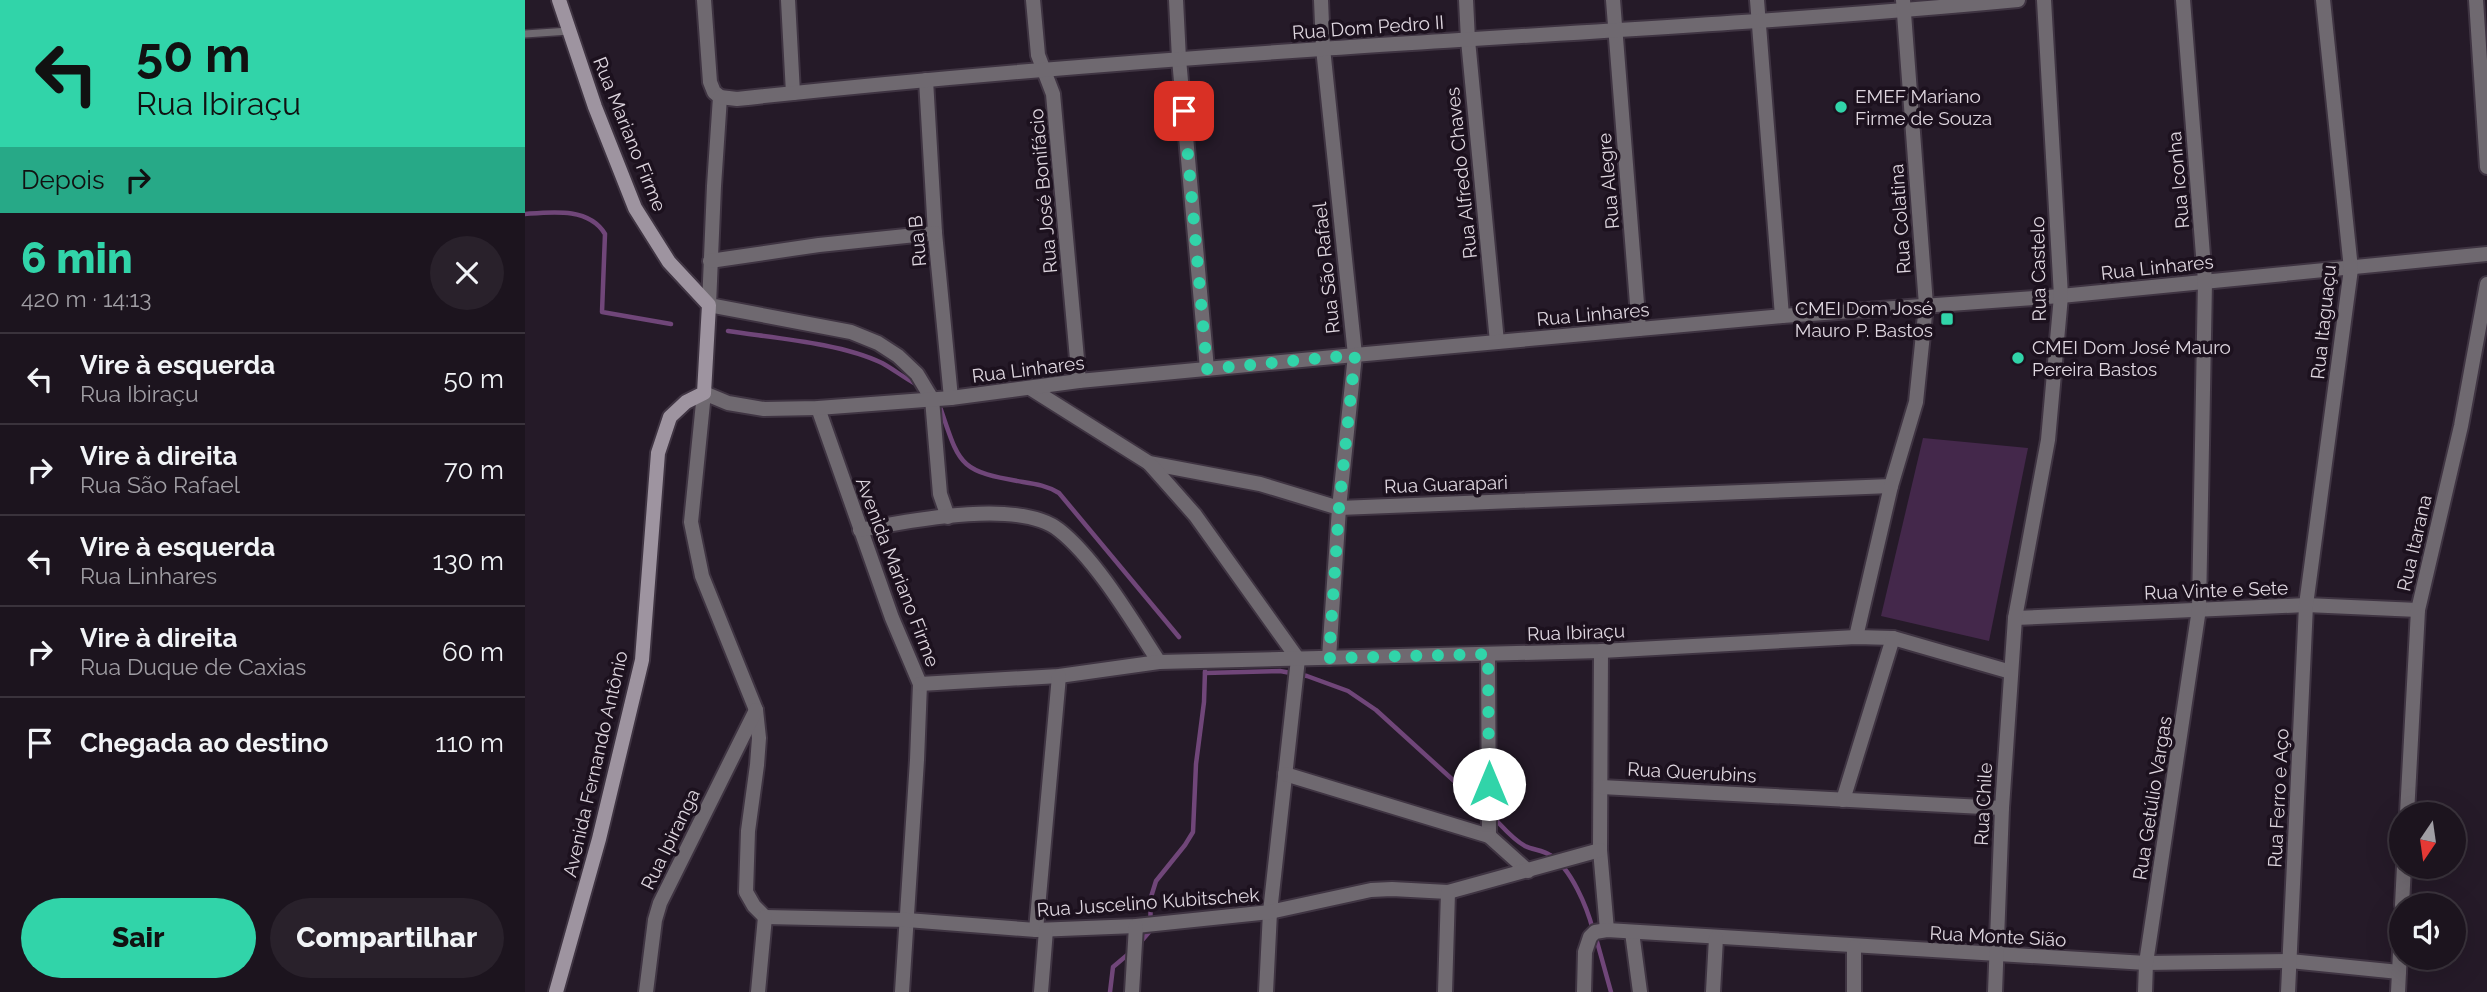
<!DOCTYPE html>
<html lang="pt">
<head>
<meta charset="utf-8">
<style>
	:root { --surface:#1c141e; --page:#29212b; --text:#f1f3f6; --muted:#a09ea4; --line:#3a333c; --accent:#31d4a9 }
	body { margin:0; font-family:Raleway,sans-serif; background:var(--page); color:var(--text); height:100vh; display:flex; flex-direction:column; font-size:26px; white-space:nowrap }
	* { box-sizing:border-box; margin:0 }
	p { font-size:23px; color:var(--muted) }
	.icon { flex:none; width:38px; height:38px; fill:none; stroke:currentColor; stroke-width:2; stroke-linecap:round; stroke-linejoin:round }
	.map { position:relative; flex:1; overflow:hidden }
	.panel { display:flex; flex-direction:column; background:var(--surface); width:525px }
	.panel>* { flex:none }
	.banner { background:#31d4a9; color:#111; overflow:hidden }
	.needle { width:46px; rotate:193deg }
	.tools { position:absolute; left:1864px; top:802px; display:grid; gap:14px }
	.tools a { display:grid; place-items:center; width:77px; height:77px; border-radius:50%; background:var(--surface); box-shadow:0 7px 28px #0002,0 0 0 2px var(--line); font-size:35px }
	.pin { position:absolute; display:grid; place-items:center; width:60px; height:60px; color:#fff; margin:-30px; border-radius:14px; box-shadow:0 4px 10px #0006 }
	.me { position:absolute; width:77px; margin:-38px; rotate:0deg; stroke-linejoin:round; filter:drop-shadow(0 0 5px #0008) }
	.turn { display:flex; align-items:center; gap:24px; height:147px; padding:0 21px; font-size:32px }
	.turn .icon { width:91px; height:91px; stroke-width:2.5 }
	.turn b { display:block; font-size:49px; line-height:60px }
	.then { display:flex; align-items:center; height:66px; padding:0 21px; background:#0003; gap:14px; font-size:26px }
	.round { display:grid; place-items:center; flex:none; width:74px; height:74px; border-radius:37px; background:var(--page) }
	.summary { display:flex; align-items:center; justify-content:space-between; height:119px; padding:0 21px }
	h1 { font-size:42px; font-weight:800; line-height:52px; color:var(--accent) }
	.button { display:flex; gap:14px; margin-top:auto; padding:14px 21px }
	.button a { flex:1; height:80px; border-radius:42px; background:var(--accent); color:#111; font-size:28px; font-weight:800; line-height:80px; text-align:center }
	.button a+a { background:var(--page); color:var(--text) }
	ul { padding:0; list-style:none }
	li { display:flex; align-items:center; gap:21px; height:91px; padding:0 21px; border-top:2px solid var(--line) }
	li div { flex:1 }
	li b { display:block; font-size:26px }
	li em { font-style:normal }
	main { display:flex; flex:1; min-height:0 }
	.map>svg:first-child { display:block }
	.green { fill:#44284b }
	.lines { fill:none; stroke-linecap:round; stroke-linejoin:round }
	.stream { stroke:#704679; stroke-width:4.5 }
	.lane-casing { stroke:#3f3442; stroke-width:10 }
	.street-casing { stroke:#3f3442; stroke-width:18 }
	.secondary-casing { stroke:#3f3442; stroke-width:18 }
	.lane { stroke:#6f6970; stroke-width:7 }
	.street { stroke:#6f6970; stroke-width:14 }
	.secondary { stroke:#9e94a0; stroke-width:14 }
	.route { stroke:#31d4a9; stroke-width:12; stroke-dasharray:0 21.6 }
	.poi-dot { fill:#31d4a9; stroke:#1c111e; stroke-width:2.5 }
	.labels { text-anchor:middle; dominant-baseline:central; stroke-width:7; stroke-linejoin:round; paint-order:stroke }
	.street-label { font-size:19px; fill:#ded6df; stroke:#1c111e }
	.poi-label { font-size:19px; fill:#ded6df; stroke:#1c111e; text-anchor:start }
</style>
</head>
<body>
<main>
<section class="panel">
<div class="banner">
<div class="turn"><svg class="icon" aria-label="left" viewBox="0 0 24 24"><path d="M17 20v-9H6M10 6l-5 5 5 5"/></svg><div><b>50 m</b>Rua Ibiraçu</div></div>
<div class="then">Depois<svg class="icon" aria-label="right" viewBox="0 0 24 24"><path d="M7 20v-9h11M14 6l5 5-5 5"/></svg></div>
</div>
<div class="summary"><div><h1>6 min</h1><p>420 m · 14:13</p></div><a class="round"><svg class="icon" aria-label="close" viewBox="0 0 24 24"><path d="M6 6l12 12M18 6L6 18"/></svg></a></div>
<ul>
<li><svg class="icon" aria-label="left" viewBox="0 0 24 24"><path d="M17 20v-9H6M10 6l-5 5 5 5"/></svg><div><b>Vire à esquerda</b><p>Rua Ibiraçu</p></div><em>50 m</em></li>
<li><svg class="icon" aria-label="right" viewBox="0 0 24 24"><path d="M7 20v-9h11M14 6l5 5-5 5"/></svg><div><b>Vire à direita</b><p>Rua São Rafael</p></div><em>70 m</em></li>
<li><svg class="icon" aria-label="left" viewBox="0 0 24 24"><path d="M17 20v-9H6M10 6l-5 5 5 5"/></svg><div><b>Vire à esquerda</b><p>Rua Linhares</p></div><em>130 m</em></li>
<li><svg class="icon" aria-label="right" viewBox="0 0 24 24"><path d="M7 20v-9h11M14 6l5 5-5 5"/></svg><div><b>Vire à direita</b><p>Rua Duque de Caxias</p></div><em>60 m</em></li>
<li><svg class="icon" aria-label="arrive" viewBox="0 0 24 24"><path d="M6 21V4h12l-3 4 3 4H6"/></svg><div><b>Chegada ao destino</b></div><em>110 m</em></li>
</ul>
<div class="button"><a>Sair</a><a>Compartilhar</a></div>
</section>
<div class="map">
<svg width="1962" height="992" viewBox="0 0 1962 992">
	<rect width="100%" height="100%" fill="#251a28"/>
	<!-- green -->
	<path class="green" d="M1398 438 1503 448 1464 641 1356 616Z"/>
	<g class="lines">
		<!-- stream -->
		<g class="stream">
			<path d="M0 214C26 212 64 207 80 234L77 312 146 324"/>
			<path d="M203 331C249 338 316 343 357 363 368 369 378 377 389 383"/>
			<path d="M414 404C435 465 432 471 498 482 511 484 523 486 534 493L654 637"/>
			<path d="M680 673 755 671 782 676 823 691 851 710 961 810"/>
			<path d="M967 816C977 826 987 839 1000 846 1008 850 1018 850 1025 855 1046 868 1062 907 1068 930"/>
			<path d="M1071 938 1086 992"/>
			<path d="M613 945 625 931 626 897 631 881 660 845 668 832 671 764 679 702 680 671"/>
			<path d="M585 992 588 967 607 951"/>
		</g>
		<defs>
			<path id="lane" d="M0 34 44 31"/>
			<g id="street">
				<path d="M179 0 185 82 189 92 195 97 189 186 184 305 326 332 353 343 373 356 392 374 407 399 415 494 423 517"/>
				<path d="M263 0 268 93"/>
				<path d="M508 0 513 55 528 94 554 381"/>
				<path d="M651 0 654 59 682 369"/>
				<path d="M796 0 798 48 830 355 814 508 804 658"/>
				<path d="M941 0 943 40 972 342"/>
				<path d="M1088 0 1114 329"/>
				<path d="M1232 0 1257 316"/>
				<path d="M1951 0 1962 167"/>
				<path d="M401 80 410 233 426 398"/>
				<path d="M195 97 212 99C406 78 602 62 797 49 1029 33 1261 22 1493 0"/>
				<path d="M185 261 294 245 410 233"/>
				<path d="M505 388 624 463 735 484 814 508 1366 486"/>
				<path d="M293 408 367 618 395 684 392 760 377 992"/>
				<path d="M624 463 670 515 773 659 745 912 741 992"/>
				<path d="M335 530C383 521 494 498 534 530 571 559 608 622 634 662"/>
				<path d="M1490 618 1781 605 1893 610"/>
				<path d="M1331 637 1366 486 1391 402 1401 305 1378 0"/>
				<path d="M1076 651 1075 850 1082 930"/>
				<path d="M963 654 964 836 1003 871"/>
				<path d="M395 684 534 676 634 662 1076 651 1331 637 1368 638 1486 672"/>
				<path d="M760 774 964 836"/>
				<path d="M1076 787 1477 808"/>
				<path d="M1318 800 1368 638"/>
				<path d="M1882 814 1893 610 1936 426 1962 284"/>
				<path d="M1877 905 1879 866"/>
				<path d="M240 917 229 906 221 892 223 831 232 765 234 738 231 710 177 576 166 522 179 393 203 403 239 409 293 408 426 398 554 381 830 355 1257 316 1536 296 1962 254"/>
				<path d="M240 917 382 920 511 930 611 926 745 912 846 890 867 889 923 892 1075 850"/>
				<path d="M511 930 534 676"/>
				<path d="M1107 932 1115 992"/>
				<path d="M121 992 130 920 135 903 231 710"/>
				<path d="M233 992 240 917"/>
				<path d="M516 992 521 930"/>
				<path d="M607 992 611 926"/>
				<path d="M920 992 923 892"/>
				<path d="M1059 992 1060 952 1065 937 1070 932 1082 930 1621 963 1765 961 1874 972"/>
				<path d="M1188 992 1191 938"/>
				<path d="M1329 992V947"/>
				<path d="M1470 992 1477 808 1490 618 1523 440 1536 296 1519 0"/>
				<path d="M1620 992 1621 963 1674 609 1680 281 1658 0"/>
				<path d="M1763 992 1781 605 1826 269 1798 0"/>
				<path d="M1873 992 1876 932"/>
			</g>
			<path id="secondary" d="M31 992 74 839 117 660 133 453 145 417 161 402 179 393 184 305 144 262 110 208 70 107 34 0"/>
		</defs>
		<!-- lane casing -->
		<use href="#lane" class="lane-casing"/>
		<!-- street casing -->
		<use href="#street" class="street-casing"/>
		<!-- secondary casing -->
		<use href="#secondary" class="secondary-casing"/>
		<!-- lane -->
		<use href="#lane" class="lane"/>
		<!-- street -->
		<use href="#street" class="street"/>
		<!-- secondary -->
		<use href="#secondary" class="secondary"/>
	</g>
	<g class="lines">
		<!-- route -->
		<path class="route" d="M659 111 682 369 830 355 814 508 804 658 963 654 964 784"/>
	</g>
	<!-- markers -->
	<g class="poi-dot">
		<circle cx="1316" cy="107" r="7"/>
		<rect x="1415" y="312" width="14" height="14" rx="3.5"/>
		<circle cx="1493" cy="358" r="7"/>
	</g>
	<g class="labels">
		<!-- street labels -->
		<g class="street-label">
			<text transform="translate(843 27) rotate(-4)">Rua Dom Pedro II</text>
			<text transform="translate(105 134) rotate(68)">Rua Mariano Firme</text>
			<text transform="translate(936 173) rotate(-96)">Rua Alfredo Chaves</text>
			<text transform="translate(1653 180) rotate(-95)">Rua Iconha</text>
			<text transform="translate(1083 181) rotate(-95)">Rua Alegre</text>
			<text transform="translate(518 191) rotate(-95)">Rua José Bonifácio</text>
			<text transform="translate(1375 219) rotate(-94)">Rua Colatina</text>
			<text transform="translate(392 241) rotate(-95)">Rua B</text>
			<text transform="translate(1632 267) rotate(-6)">Rua Linhares</text>
			<text transform="translate(801 268) rotate(-96)">Rua São Rafael</text>
			<text transform="translate(1513 269) rotate(-91)">Rua Castelo</text>
			<text transform="translate(1068 314) rotate(-5)">Rua Linhares</text>
			<text transform="translate(1798 322) rotate(-84)">Rua Itaguaçu</text>
			<text transform="translate(503 369) rotate(-7)">Rua Linhares</text>
			<text transform="translate(921 484) rotate(-2)">Rua Guarapari</text>
			<text transform="translate(1889 543) rotate(-77)">Rua Itarana</text>
			<text transform="translate(373 572) rotate(69)">Avenida Mariano Firme</text>
			<text transform="translate(1691 590) rotate(-2)">Rua Vinte e Sete</text>
			<text transform="translate(1051 632) rotate(-2)">Rua Ibiraçu</text>
			<text transform="translate(70 764) rotate(-77)">Avenida Fernando Antônio</text>
			<text transform="translate(1167 772) rotate(3)">Rua Querubins</text>
			<text transform="translate(1627 798) rotate(-81)">Rua Getúlio Vargas</text>
			<text transform="translate(1753 798) rotate(-87)">Rua Ferro e Aço</text>
			<text transform="translate(1458 804) rotate(-87)">Rua Chile</text>
			<text transform="translate(145 839) rotate(-64)">Rua Ipiranga</text>
			<text transform="translate(623 902) rotate(-4)">Rua Juscelino Kubitschek</text>
			<text transform="translate(1473 936) rotate(3)">Rua Monte Sião</text>
		</g>
		<!-- poi labels -->
		<g class="poi-label">
			<text x="1330" y="96">EMEF Mariano<tspan x="1330" dy="22">Firme de Souza</tspan></text>
			<text x="1408" y="308" text-anchor="end">CMEI Dom José<tspan x="1408" dy="22">Mauro P. Bastos</tspan></text>
			<text x="1507" y="347">CMEI Dom José Mauro<tspan x="1507" dy="22">Pereira Bastos</tspan></text>
		</g>
	</g>
</svg>
<div class="tools">
<a><svg class="needle" viewBox="-14 -14 28 28"><path d="M0-13l5 13h-10z" fill="#e53935"/><path d="M0 13l5-13h-10z" fill="#a09ea4"/></svg></a>
<a><svg class="icon" aria-label="sound" viewBox="0 0 24 24"><path d="M4 9h4l5-4v14l-5-4H4zM17 9q2 3 0 6"/></svg></a>
</div>
<div class="pin" style="left:659px;top:111px;background:#d93025"><svg class="icon" aria-label="arrive" viewBox="0 0 24 24"><path d="M6 21V4h12l-3 4 3 4H6"/></svg></div>
<svg class="me" style="left:964px;top:784px" viewBox="-20 -20 40 40"><circle r="19" fill="#fff"/><path d="M0-13L10 11 0 6-10 11z" fill="#31d4a9"/></svg>
</div>
</main>
</body>
</html>
